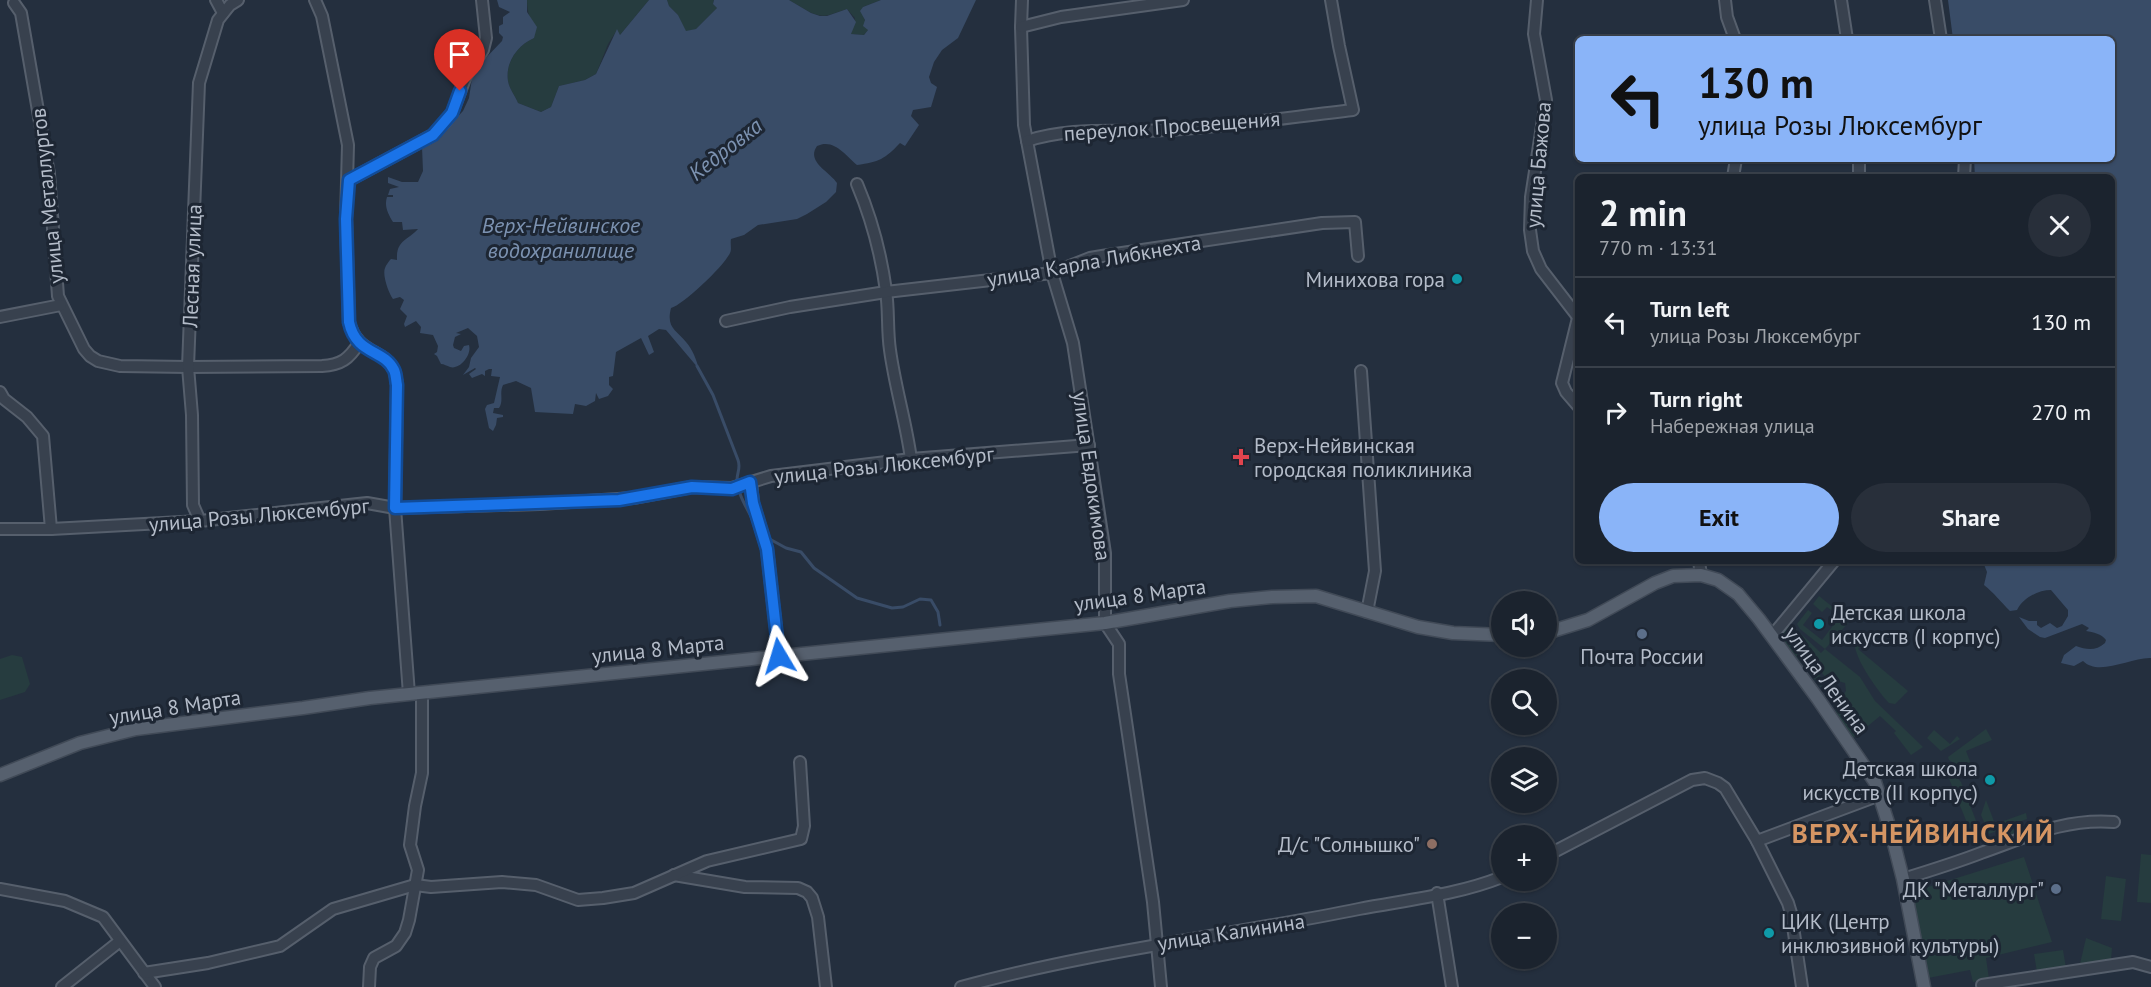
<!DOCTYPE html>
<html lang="en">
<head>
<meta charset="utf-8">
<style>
	:root { --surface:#1b232e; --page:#282f3a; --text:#f1f3f6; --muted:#a0a4aa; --line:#39404a; --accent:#8ab4f8 }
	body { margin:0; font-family:"PT Sans",sans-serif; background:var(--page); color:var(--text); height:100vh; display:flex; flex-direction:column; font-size:22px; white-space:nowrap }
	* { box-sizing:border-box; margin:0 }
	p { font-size:20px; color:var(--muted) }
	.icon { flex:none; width:33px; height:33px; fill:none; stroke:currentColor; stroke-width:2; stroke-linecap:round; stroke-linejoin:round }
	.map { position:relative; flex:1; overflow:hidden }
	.drawer { position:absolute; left:1575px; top:174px; width:540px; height:390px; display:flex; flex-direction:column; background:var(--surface); border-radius:9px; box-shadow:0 2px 4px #0004,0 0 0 2px var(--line) }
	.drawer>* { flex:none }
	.guide { position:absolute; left:1575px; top:36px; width:540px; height:126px; border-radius:9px; box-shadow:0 2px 4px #0004,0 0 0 2px var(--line); background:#8ab4f8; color:#111; overflow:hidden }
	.tools { position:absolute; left:1491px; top:591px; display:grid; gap:12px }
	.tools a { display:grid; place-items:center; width:66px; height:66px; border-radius:50%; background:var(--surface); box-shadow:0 2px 4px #0004,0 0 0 2px var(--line); font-size:30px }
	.pin { position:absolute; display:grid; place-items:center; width:51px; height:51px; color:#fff; margin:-62px -26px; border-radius:50% 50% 50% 0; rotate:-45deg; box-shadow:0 0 6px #0007 }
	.pin .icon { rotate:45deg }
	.me { position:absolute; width:66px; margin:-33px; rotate:353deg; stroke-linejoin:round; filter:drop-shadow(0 0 4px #0008) }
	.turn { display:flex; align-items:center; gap:21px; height:126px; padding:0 24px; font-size:27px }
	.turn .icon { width:78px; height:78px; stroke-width:2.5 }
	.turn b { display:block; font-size:42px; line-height:51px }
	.round { display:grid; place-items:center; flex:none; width:63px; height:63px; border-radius:32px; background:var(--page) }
	.summary { display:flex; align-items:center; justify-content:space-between; height:102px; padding:0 24px }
	h1 { font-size:36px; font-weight:700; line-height:45px }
	.action { display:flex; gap:12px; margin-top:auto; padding:12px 24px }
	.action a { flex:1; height:69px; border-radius:36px; background:var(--accent); color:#111; font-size:24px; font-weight:700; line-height:69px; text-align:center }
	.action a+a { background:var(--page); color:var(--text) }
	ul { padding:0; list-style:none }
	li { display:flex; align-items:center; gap:18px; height:90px; padding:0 24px; border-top:2px solid var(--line) }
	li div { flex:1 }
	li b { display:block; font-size:22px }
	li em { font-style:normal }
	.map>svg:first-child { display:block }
	.green { fill:#263c3f }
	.water { fill:#394c67 }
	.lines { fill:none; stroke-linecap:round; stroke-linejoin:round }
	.stream { stroke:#394c67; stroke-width:3 }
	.minor-casing { stroke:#565f6c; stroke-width:14 }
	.major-casing { stroke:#414a57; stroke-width:15 }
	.minor { stroke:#38414e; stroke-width:10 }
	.major { stroke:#56606e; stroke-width:12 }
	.route-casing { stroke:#114b97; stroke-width:15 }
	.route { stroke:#1a73e8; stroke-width:10 }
	.culture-dot { fill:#0f9aa8; stroke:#1d2633; stroke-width:2 }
	.health-dot { fill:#e0444e; stroke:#1d2633; stroke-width:2 }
	.service-dot { fill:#5c6f8a; stroke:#1d2633; stroke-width:2 }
	.education-dot { fill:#8d6e63; stroke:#1d2633; stroke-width:2 }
	.labels { text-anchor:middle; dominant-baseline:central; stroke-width:6; stroke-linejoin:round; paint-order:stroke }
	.street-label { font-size:21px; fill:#b4bcc9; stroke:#1d2633 }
	.poi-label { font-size:21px; fill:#b4bcc9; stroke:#1d2633; text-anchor:end }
	.water-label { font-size:22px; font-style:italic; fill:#7c92b1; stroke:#1d2633 }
	.district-label { font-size:27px; font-weight:bold; letter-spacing:1.5px; fill:#d59563; stroke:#1d2633 }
</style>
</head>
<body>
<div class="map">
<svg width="2151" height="987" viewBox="0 0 2151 987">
	<rect width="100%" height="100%" fill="#242f3e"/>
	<!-- green -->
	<g class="green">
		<path d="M527 0H649L620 35 617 30 608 44 596 74 585 80 559 86 551 107 541 112 518 103C515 96 509 88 508 81 505 62 518 45 534 38 532 24 527 13 527 0Z"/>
		<path d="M667 0H714L713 4 717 8 696 29 686 32 678 15 669 6Z"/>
		<path d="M789 0H881L863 7V15L868 30 864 35 851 34 855 18 847 9C841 11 835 13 829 15 815 19 801 6 789 0Z"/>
		<path d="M1819 596 1850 621 1825 649 1860 677 1875 701 1923 747 1911 755 1894 733 1896 731 1880 716 1863 730 1839 696 1844 694 1846 691 1845 683 1838 681 1832 686 1794 636 1796 629 1821 653 1825 649 1800 629 1797 624 1808 610 1812 613 1803 625 1822 640 1835 623 1830 618 1834 612 1827 607 1822 612 1813 604Z"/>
		<path d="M1788 622 1792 626 1789 634 1790 638 1822 678 1824 691 1782 639V632Z"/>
		<path d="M1863 636 1867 639 1858 649 1908 691 1895 704 1889 703C1879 693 1852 655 1855 642Z"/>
		<path d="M12 655 22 657 30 684 25 692 0 700V659Z"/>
		<path d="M1831 699 1839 702 1859 728V733L1853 738 1839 718Z"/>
		<path d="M1986 729 1992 740 1966 751 1975 774 1973 776 1949 760 1948 757Z"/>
		<path d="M1934 730 1950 744 1957 736 1960 739 1941 751 1927 738Z"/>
		<path d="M1945 762 1961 782 1982 836 1974 840 1943 764Z"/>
		<path d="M1986 800 1995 824 2026 813 2027 819 1989 834 1981 815Z"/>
		<path d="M2027 824 2030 829 1990 842 1989 838Z"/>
		<path d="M2141 854 2151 855V903L2137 902Z"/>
		<path d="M2024 857 2052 942 1986 958 1989 979 1973 982 1970 970 1928 978 1912 892Z"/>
		<path d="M2106 876 2126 879 2121 921 2101 919Z"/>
		<path d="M2086 938 2112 948 2111 960 2080 964Z"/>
		<path d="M2063 950 2066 968 2037 972 2034 954Z"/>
	</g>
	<!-- water -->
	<g class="water">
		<path d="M497 0H527V12L537 27 534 38C518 45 505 62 508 81 509 88 515 96 518 103L541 112 551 107 559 86 585 80 596 74 617 29 620 35 649 0H667L669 6 678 15 686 31 696 29 717 8 713 4 714 0H789L811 13 820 16H827L847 9 856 22 851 34 864 35 868 30 863 26 865 20 860 11 863 7 881 0H976L958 38 942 50 934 62 929 77 931 83 937 87 931 107 913 110 911 116 919 125 905 146 900 143C885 159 879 162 857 165 845 155 834 138 817 146 806 162 829 171 837 183L836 192 826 202 807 214 797 219 758 225 744 235 731 239C730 244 732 249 730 253 724 266 683 305 671 308 666 328 676 330 686 342 693 350 696 359 699 369L666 330 659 329 648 336 654 352 649 355 641 338 616 352 613 376 609 377V385L613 389 608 396 599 399 596 393 595 401 586 406 575 404 573 414 535 412 531 388 516 381 503 385C499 393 504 401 499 408H494L493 413 503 415V417L497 418 496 425 493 431 489 428 485 409 487 405 494 403 500 377 491 376 492 369H489L485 371V376L482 374 472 378 469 374 476 369 475 368 463 375 469 367 471 358 479 347 477 336 468 328 456 333 461 334 455 337 453 345 454 348 461 351 464 346 469 345C472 355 460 370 450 367 447 366 444 364 441 364L437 356 434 354 437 352 438 346 433 335 420 333 421 327 416 321 405 327 404 324 407 316 400 309 404 300 400 297 393 299C389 294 382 275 385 268 386 265 389 261 391 259L397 260C396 240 407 241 418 229L403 230 402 222H393C388 214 384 206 387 197H393V195H388L390 189 399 187 388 183V177L402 182H418L423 171 422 147 443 132 463 111 469 98 472 78 481 63 502 41 503 37 499 33V26L503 24V17L510 12 499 7Z"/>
		<path d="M1948 0H2151V658C2131 657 2099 677 2083 661L2074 666 2061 663 2064 655 2076 646C2087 650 2096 651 2105 643L2106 640C2102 634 2093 632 2086 631L2089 628 2082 624 2045 638 2040 637 2028 629 2019 617 2029 621H2037V625L2041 628 2050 623 2057 628 2062 626 2068 616V610L2051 590C2038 590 2023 598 2017 610L2010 611C2001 602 1994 593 1984 585L1987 572 1983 562 1991 561 1997 566H2000L2004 561H2112V177H1975L1974 159H2112V39H1953Z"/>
	</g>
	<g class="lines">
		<!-- stream -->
		<g class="stream">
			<path d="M697 366 713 395 738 460C741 468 737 472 737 480 738 496 748 509 754 523"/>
			<path d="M766 537 786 548 801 552 814 568 857 598 892 608 903 607 920 599 931 600 938 612 940 625"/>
		</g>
		<defs>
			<g id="minor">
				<path d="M216 0 223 13"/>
				<path d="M315 0 322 16 348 145 346 219 349 322C357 354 384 349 394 370 396 374 396 380 397 385L395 508 409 694"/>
				<path d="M1022 0 1021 27 1024 125 1052 273 1073 343 1105 553V623L1119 644V674L1153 902 1161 987"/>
				<path d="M1537 0 1534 34 1546 100 1531 197 1530 230 1533 251 1541 269 1578 317"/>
				<path d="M1725 0 1727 17 1735 39"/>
				<path d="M1841 0 1847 39"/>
				<path d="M1935 0 1941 39"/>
				<path d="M14 3 21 13 49 174 58 296 84 349 90 356 98 361 120 366 188 367 322 366C341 365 349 359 359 343"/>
				<path d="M1021 27 1061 17 1183 0"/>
				<path d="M1027 141C1071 126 1119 133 1165 130 1228 127 1291 117 1353 110L1339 46 1331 0"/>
				<path d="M1733 177 1736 159"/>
				<path d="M1859 177V159"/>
				<path d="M1964 177 1965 159"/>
				<path d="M349 180 433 135 446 121 452 113 466 76 483 50 486 38 482 0"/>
				<path d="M857 184C871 217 881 254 886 291 889 310 887 330 890 350 895 387 906 422 911 459"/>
				<path d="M0 317 61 305"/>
				<path d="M1578 318 1562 383 1566 392 1578 406"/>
				<path d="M726 321 790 307 886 292 1052 273 1090 258 1102 256 1322 223 1355 222 1358 256"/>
				<path d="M1361 371 1375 571 1367 612"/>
				<path d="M0 392 4 399 27 417 43 436 51 529"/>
				<path d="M751 482 753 503 767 549 779 656"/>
				<path d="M200 521 193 505 192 415 188 367 199 83 218 20 230 5 238 0"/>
				<path d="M0 529H51L200 521 367 503 395 508 540 504 633 498 692 487 732 488 771 476 911 459 1089 445"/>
				<path d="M1699 561 1701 575"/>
				<path d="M1772 636 1834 561"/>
				<path d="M1757 841 1880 795"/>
				<path d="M1546 856 1692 780 1705 778 1718 783 1725 788 1757 841 1788 903 1791 913 1802 987"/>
				<path d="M674 875 745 887 798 888 807 892 812 898 818 917 826 987"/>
				<path d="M1903 879C1929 871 1955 863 1981 853 2027 837 2064 818 2114 822"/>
				<path d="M0 889 65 901 103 917 155 987"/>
				<path d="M1437 893 1452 987"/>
				<path d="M144 973 208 963 280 946 333 909 415 885 431 887 502 882 536 885 578 900 603 898 634 893 707 861 801 839 804 826 800 762"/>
				<path d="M1982 985 2133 962 2151 967"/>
				<path d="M62 987 120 941"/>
				<path d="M369 987 370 967 374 958 396 946 405 933 409 920 418 870 410 845 415 806 422 773V693"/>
				<path d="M961 987C1092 951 1226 936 1359 909 1406 900 1457 895 1502 877"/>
			</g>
			<g id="major">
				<path d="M1546 633 1588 620 1655 583 1673 576 1701 575 1718 580 1738 594 1759 619 1818 699 1875 782 1891 832 1903 879 1924 987"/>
				<path d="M0 775 80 743 136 729 303 708 370 698 1105 623 1230 601 1272 597 1316 596 1418 627 1453 633 1502 635"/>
			</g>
		</defs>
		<!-- minor casing -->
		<use href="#minor" class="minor-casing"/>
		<!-- major casing -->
		<use href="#major" class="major-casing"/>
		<!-- minor -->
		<use href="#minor" class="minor"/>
		<!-- major -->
		<use href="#major" class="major"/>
	</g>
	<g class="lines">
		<defs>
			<path id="route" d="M460 91 452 113 433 135 349 180 346 219 349 322C356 355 384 349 394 370 396 374 396 380 397 385L395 508 619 500 692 487 732 489 750 482 753 503 767 549 779 656"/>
		</defs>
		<!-- route casing -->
		<use href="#route" class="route-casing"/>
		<!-- route -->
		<use href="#route" class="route"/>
	</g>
	<!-- markers -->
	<g class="culture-dot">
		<circle cx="1457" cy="279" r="6"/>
		<circle cx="1819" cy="624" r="6"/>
		<circle cx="1990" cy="780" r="6"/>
		<circle cx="1769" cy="933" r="6"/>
	</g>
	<path class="health-dot" d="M1238 448h6v6h6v6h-6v6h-6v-6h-6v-6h6z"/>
	<g class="service-dot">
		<circle cx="1642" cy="634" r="6"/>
		<circle cx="2056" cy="889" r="6"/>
	</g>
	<circle class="education-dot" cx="1432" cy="844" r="6"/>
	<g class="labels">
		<!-- street labels -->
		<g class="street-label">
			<text transform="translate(1172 126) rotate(-4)">переулок Просвещения</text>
			<text transform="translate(1538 165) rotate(-85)">улица Бажова</text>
			<text transform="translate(47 196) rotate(-96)">улица Металлургов</text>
			<text transform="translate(1094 261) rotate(-10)">улица Карла Либкнехта</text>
			<text transform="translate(192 266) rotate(-88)">Лесная улица</text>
			<text transform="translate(884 465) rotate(-6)">улица Розы Люксембург</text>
			<text transform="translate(1092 476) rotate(82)">улица Евдокимова</text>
			<text transform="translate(259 515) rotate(-5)">улица Розы Люксембург</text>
			<text transform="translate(1140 595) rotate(-8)">улица 8 Марта</text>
			<text transform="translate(658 649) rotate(-6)">улица 8 Марта</text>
			<text transform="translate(1827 680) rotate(54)">улица Ленина</text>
			<text transform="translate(175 707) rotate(-9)">улица 8 Марта</text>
			<text transform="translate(1231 932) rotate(-9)">улица Калинина</text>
		</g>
		<!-- poi labels -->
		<g class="poi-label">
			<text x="1445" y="279">Минихова гора</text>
			<text x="1254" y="445" text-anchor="start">Верх-Нейвинская<tspan x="1254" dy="24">городская поликлиника</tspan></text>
			<text x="1831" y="612" text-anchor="start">Детская школа<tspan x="1831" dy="24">искусств (I корпус)</tspan></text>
			<text x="1642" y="656" text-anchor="middle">Почта России</text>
			<text x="1978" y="768">Детская школа<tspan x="1978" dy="24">искусств (II корпус)</tspan></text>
			<text x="1420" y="844">Д/с "Солнышко"</text>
			<text x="2044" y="889">ДК "Металлург"</text>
			<text x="1781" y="921" text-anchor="start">ЦИК (Центр<tspan x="1781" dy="24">инклюзивной культуры)</tspan></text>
		</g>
		<!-- water labels -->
		<g class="water-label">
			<text transform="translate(725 149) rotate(-38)">Кедровка</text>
			<text x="561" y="225">Верх-Нейвинское<tspan x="561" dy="25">водохранилище</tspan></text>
		</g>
		<!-- district labels -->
		<g class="district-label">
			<text x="1923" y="833">ВЕРХ-НЕЙВИНСКИЙ</text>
		</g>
	</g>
</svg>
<div class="tools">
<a><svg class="icon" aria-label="sound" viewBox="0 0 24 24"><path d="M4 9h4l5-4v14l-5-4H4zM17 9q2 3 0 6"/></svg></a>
<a><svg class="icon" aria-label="search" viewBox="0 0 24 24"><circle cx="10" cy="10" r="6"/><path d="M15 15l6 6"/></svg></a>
<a><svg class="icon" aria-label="layers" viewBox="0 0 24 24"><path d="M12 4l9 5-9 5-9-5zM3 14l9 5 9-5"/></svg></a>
<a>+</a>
<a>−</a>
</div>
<div class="pin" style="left:460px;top:91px;background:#d93025"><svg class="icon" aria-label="arrive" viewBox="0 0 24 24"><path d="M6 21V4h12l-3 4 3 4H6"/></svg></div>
<svg class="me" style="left:779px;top:656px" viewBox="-20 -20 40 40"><path d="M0-17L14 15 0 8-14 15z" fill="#1a73e8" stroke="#fff" stroke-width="4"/></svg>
<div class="guide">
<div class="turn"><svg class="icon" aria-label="left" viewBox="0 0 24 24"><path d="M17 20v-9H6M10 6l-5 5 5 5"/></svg><div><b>130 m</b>улица Розы Люксембург</div></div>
</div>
<section class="drawer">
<div class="summary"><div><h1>2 min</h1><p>770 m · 13:31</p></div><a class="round"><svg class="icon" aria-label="close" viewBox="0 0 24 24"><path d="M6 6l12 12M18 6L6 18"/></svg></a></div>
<ul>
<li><svg class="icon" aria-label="left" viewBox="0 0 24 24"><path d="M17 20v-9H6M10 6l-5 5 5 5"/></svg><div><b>Turn left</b><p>улица Розы Люксембург</p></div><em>130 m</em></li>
<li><svg class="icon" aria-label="right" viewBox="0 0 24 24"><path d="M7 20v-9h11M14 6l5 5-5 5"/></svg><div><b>Turn right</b><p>Набережная улица</p></div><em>270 m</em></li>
</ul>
<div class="action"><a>Exit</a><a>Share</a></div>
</section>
</div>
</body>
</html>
